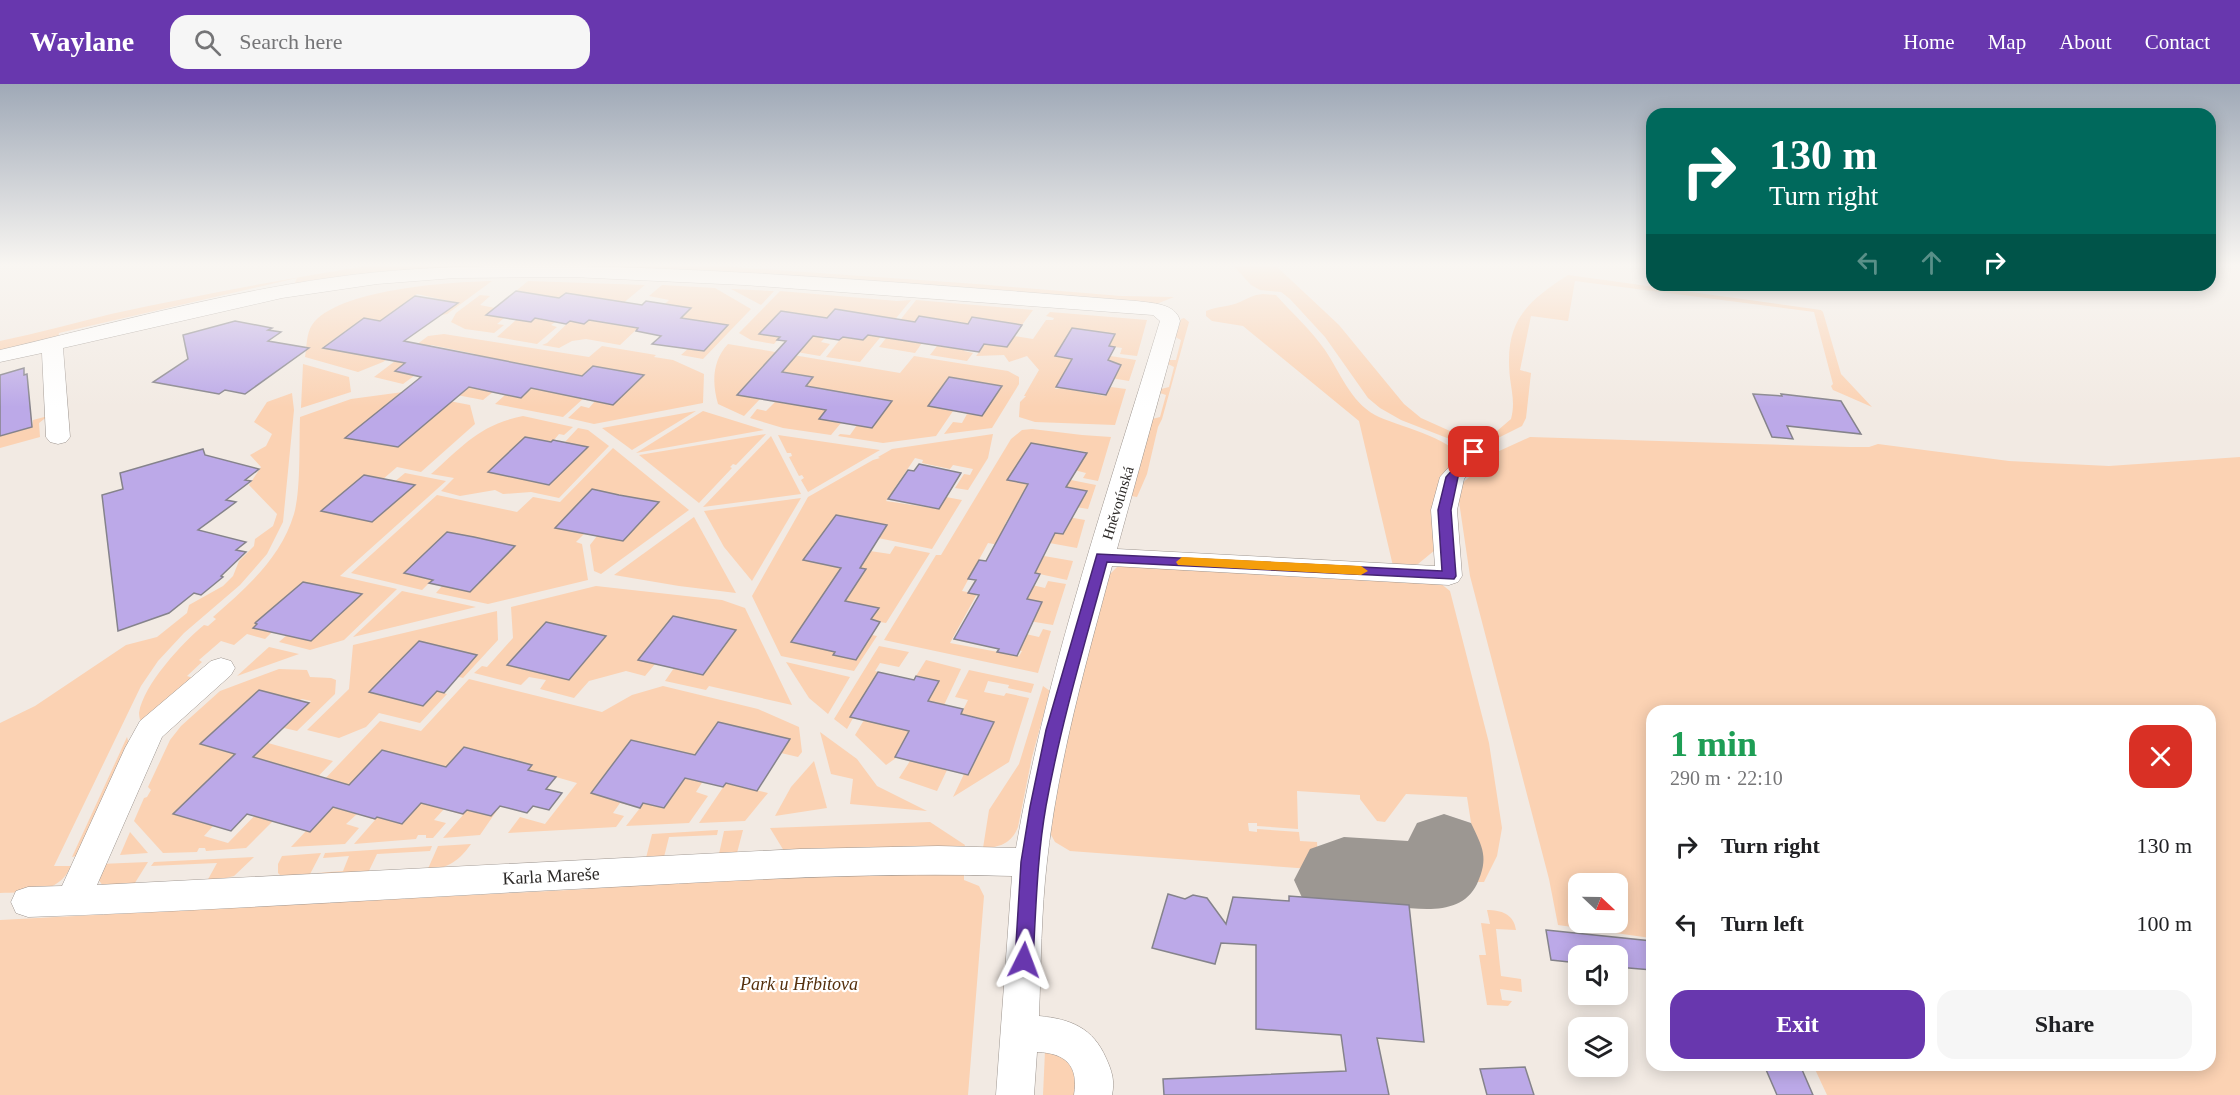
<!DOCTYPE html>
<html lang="en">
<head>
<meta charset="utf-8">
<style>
	:root { --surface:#fff; --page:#f6f6f6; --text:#202124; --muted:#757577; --accent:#6837ae }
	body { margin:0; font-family:Georgia,serif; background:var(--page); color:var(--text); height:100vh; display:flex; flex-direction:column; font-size:22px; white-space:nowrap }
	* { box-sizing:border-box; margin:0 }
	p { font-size:20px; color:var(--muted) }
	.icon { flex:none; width:33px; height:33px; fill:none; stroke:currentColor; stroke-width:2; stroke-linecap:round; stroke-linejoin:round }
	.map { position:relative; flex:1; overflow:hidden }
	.panel { position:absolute; left:1646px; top:621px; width:570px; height:366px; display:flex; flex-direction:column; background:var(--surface); border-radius:18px; box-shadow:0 3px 15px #0003 }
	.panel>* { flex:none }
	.top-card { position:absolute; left:1646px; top:24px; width:570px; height:183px; border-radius:18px; box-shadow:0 3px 15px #0003; background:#00695c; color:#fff; overflow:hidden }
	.needle { width:39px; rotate:112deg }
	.buttons { position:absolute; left:1568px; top:789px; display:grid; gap:12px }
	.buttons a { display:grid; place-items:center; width:60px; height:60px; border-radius:12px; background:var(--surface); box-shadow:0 3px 15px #0003; font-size:30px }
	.pin { position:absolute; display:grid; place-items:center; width:51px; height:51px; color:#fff; margin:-26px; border-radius:12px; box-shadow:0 3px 9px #0006 }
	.me { position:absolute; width:66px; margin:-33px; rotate:3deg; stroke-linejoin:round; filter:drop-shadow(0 0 4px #0008) }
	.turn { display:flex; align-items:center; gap:21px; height:126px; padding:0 24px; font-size:27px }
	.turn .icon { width:78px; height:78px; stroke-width:2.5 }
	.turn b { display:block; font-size:42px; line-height:51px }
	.lanes { display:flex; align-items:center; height:57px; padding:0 24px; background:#0003; justify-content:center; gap:30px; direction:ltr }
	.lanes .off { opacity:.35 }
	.round { display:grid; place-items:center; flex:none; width:63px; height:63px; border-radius:18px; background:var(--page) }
	.overview { display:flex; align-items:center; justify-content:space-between; height:102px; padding:0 24px }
	h1 { font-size:36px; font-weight:600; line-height:45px; color:#1e9e55 }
	.button { display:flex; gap:12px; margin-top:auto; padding:12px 24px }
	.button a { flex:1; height:69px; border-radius:18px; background:var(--accent); color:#fff; font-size:24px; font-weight:600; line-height:69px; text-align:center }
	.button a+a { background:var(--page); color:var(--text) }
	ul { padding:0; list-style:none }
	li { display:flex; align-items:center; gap:18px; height:78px; padding:0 24px }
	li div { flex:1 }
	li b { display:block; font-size:22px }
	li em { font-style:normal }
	header { display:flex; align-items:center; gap:36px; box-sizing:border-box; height:84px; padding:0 30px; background:var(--accent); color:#fff }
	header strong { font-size:28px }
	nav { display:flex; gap:33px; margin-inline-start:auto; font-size:21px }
	.search { width:420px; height:54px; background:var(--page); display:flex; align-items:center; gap:15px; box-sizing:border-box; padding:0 21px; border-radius:18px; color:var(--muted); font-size:22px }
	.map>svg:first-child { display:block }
	.green { fill:#fbd2b3; fill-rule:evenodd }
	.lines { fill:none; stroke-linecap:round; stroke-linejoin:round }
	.taxiway { fill:#9c9792; fill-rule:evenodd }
	.building { fill:#bca9e8; stroke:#85838b; stroke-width:1.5 }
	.minor-casing { stroke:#9d958f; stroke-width:1 }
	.minor { fill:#fff; fill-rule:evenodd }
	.route { fill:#6837ae; stroke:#442471; stroke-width:1.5 }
	.slow { fill:#f59e0b }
	.labels { text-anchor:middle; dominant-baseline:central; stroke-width:4.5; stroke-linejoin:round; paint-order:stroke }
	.street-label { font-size:15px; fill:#2c2927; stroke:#fff }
	.near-street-label { font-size:18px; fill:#2c2927; stroke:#fff }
	.near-park-label { font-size:18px; font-style:italic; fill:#552f0c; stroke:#fff }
</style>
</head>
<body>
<header>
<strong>Waylane</strong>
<div class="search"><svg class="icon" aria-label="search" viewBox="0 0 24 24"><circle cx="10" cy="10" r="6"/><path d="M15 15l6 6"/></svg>Search here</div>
<nav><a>Home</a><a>Map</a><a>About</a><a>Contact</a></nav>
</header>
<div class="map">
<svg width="2240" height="1011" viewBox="0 0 2240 1011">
	<rect width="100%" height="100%" fill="#f2eae3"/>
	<!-- green -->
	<g class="green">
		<path d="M373 181H704L977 200 1121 212 1174 213 1154 221 630 185 294 201 297 194 59 249 58 255 0 269V257C38 249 74 239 111 230 198 211 285 195 373 181Z"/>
		<path d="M1233 181H1275L1339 241 1404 320 1421 334 1450 347 1476 352 1497 347 1511 335C1515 320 1512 309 1510 294 1504 238 1525 219 1568 191L1821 226 1823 228 1841 290 1872 323 1833 306 1831 302 1833 300 1814 228 1575 197 1568 237 1531 232 1520 286 1531 289 1526 334 1522 342 1490 358 1476 362 1465 361 1401 336 1380 324 1368 314 1325 253 1290 215 1281 208 1260 206 1251 201Z"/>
		<path d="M492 197 447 230 441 231 453 218 417 210 380 237 364 234 323 263 401 265 383 278 358 288 305 273C307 263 306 250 312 241 337 205 450 198 492 197Z"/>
		<path d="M528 197 645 201 616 225 620 241 638 244 620 261 586 255 572 257 559 264 542 261 547 259 571 236 584 240 611 216 566 209 559 214 516 207Z"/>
		<path d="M662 201 715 204 751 225 703 275 681 271 690 263 728 241 681 234 690 224 665 220 669 216 649 212Z"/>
		<path d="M731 205 774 207 761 221Z"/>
		<path d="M780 207 897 217 911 216 860 278 826 273 842 253 863 256 883 233 836 225 827 234 781 227 760 250 780 253 774 260 751 256 739 249Z"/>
		<path d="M1263 210 1276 211C1292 229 1311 246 1325 266 1340 288 1350 317 1375 331 1394 341 1453 354 1460 374L1435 466 1418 480 1396 484 1393 482 1359 337 1243 242 1212 237 1206 232V227C1217 222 1230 223 1240 218 1249 214 1252 211 1263 210Z"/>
		<path d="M480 211 490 212 480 221 495 224 486 231 504 234 497 240 504 241 494 249 465 245 451 238 456 229Z"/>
		<path d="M916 216 1033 226 1022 241 973 233 968 240 919 232 901 256 922 259 915 269 879 263Z"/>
		<path d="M1050 228 1147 236 1137 272 1120 270 1122 264 1109 262 1115 250 1073 244 1055 271 1072 275 1055 305 1062 304 1105 312 1111 303 1126 305 1115 341 1035 338 1019 333 1020 318 1026 312H1024L1039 286 1027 272 1009 278 1004 271 976 272 985 260 1007 263 1014 252 1033 255 1046 236H1053L1054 234 1046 232Z"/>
		<path d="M538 232 558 236 551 241 557 243 537 260 497 253 516 236 531 238Z"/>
		<path d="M1184 234 1189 238 1162 335 1158 343 1147 390 1137 413 1131 412 1152 335 1160 333 1166 311 1160 309 1161 305 1169 303 1174 283 1168 280 1169 276H1176L1181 256 1175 253 1181 235Z"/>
		<path d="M816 248 828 250 821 258 830 260 820 272 785 266Z"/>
		<path d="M444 250 589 273 602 262 656 271 654 273 673 276 704 290 703 319 594 340 568 334 581 322 589 324 596 316 613 321 638 294 644 292 593 282 585 313 563 333 495 320 505 311 521 314 551 287 478 297 470 304 494 307 483 316 415 303 450 290 475 270 431 261 396 286 418 289 403 300 374 293 428 252Z"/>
		<path d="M956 255 971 257 964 267 973 269 967 277 930 271 937 262 950 264Z"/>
		<path d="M728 260 900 289 914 272 1008 287 1019 293V300L992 344 944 350 953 338 962 339 967 330 982 332 1001 302 948 295 928 322 953 327 936 352 883 359 838 352 840 350 850 351 857 341 872 344 892 317 841 308 819 334 841 339 831 351 783 344 750 334 757 325 766 327 775 318 790 320 812 293 762 284 737 310 760 315 744 332 718 320C712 299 712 277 728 260Z"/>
		<path d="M1104 271 1136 276 1129 297 1111 294 1121 281 1116 280V278L1107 279Z"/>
		<path d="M303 280 349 293 351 308 301 324Z"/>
		<path d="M403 308 470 321 475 340 421 388 397 383 382 396 393 399 405 389 446 397 340 492 397 505 344 556 310 566 279 558 288 550 274 546 265 555 247 550 234 561 221 557 199 576 202 578 187 592 196 595 141 643C141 639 139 633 139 629 143 601 183 558 204 541L208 542 216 535 213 533C246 504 281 474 294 430 301 406 299 360 300 333L351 315Z"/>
		<path d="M292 309 294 326 283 438 267 470 240 501 184 549 158 577 141 602 54 782H71C59 811 26 808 0 809V639L35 622 126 561 157 553 187 529 189 521 223 502 233 492 239 477 254 462 255 455 273 442 277 430 249 401 261 383 250 371 266 362 272 350 254 338 267 318Z"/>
		<path d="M696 327 632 366 602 344Z"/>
		<path d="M703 327 764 346 636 369Z"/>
		<path d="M48 332 39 339 40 353 0 364V352L32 343 33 336Z"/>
		<path d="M523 332 573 343 564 351 559 350 554 356 565 358 578 344 588 346 609 362 559 414 531 408 503 410 495 406 460 412 441 407 454 394 431 390C463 362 479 341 523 332Z"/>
		<path d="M1032 345 1082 351 1111 353 1098 397 1083 394 1086 389 1074 386 1087 368 1069 365 1068 367 1031 359 1008 396 1028 400 1005 440 1063 450 1069 440 1068 433 1085 436 1077 464 1044 458 999 461 988 459 962 507 977 510 950 559 1019 572 1022 567 1018 566 1026 550 1039 553 1043 545 1051 547 1038 589 884 556 936 471H941L1011 355 1022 346Z"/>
		<path d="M766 350 736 381 733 380 730 383 732 384 699 419 639 371Z"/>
		<path d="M993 350 988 374 968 406 955 404 964 390 970 391 973 385 953 381 950 385 922 379 923 376 915 374 886 417 939 425 946 413 962 416 932 465 878 454 870 467 890 470 895 462 930 469 886 539 880 538 872 551 877 552 854 587 781 572 752 512 808 413 873 376 880 374 878 373 892 365Z"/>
		<path d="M778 351 880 366 808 408 801 396 804 394 802 391 799 392 789 373 792 372 791 369H787Z"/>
		<path d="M771 352 801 410 703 423Z"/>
		<path d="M1530 353 1850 363H1869L1878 360 2009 377 2109 382 2240 373V1011H1827L1813 981H2210V627H1652L1651 854 1558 841 1549 795 1470 492 1457 404 1497 368ZM1578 800H1617V838H1578Z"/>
		<path d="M613 364 689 426 601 490 594 487 590 461 597 452 584 450 576 458 582 460 588 496 488 520 436 509 442 502 429 499 422 506 351 489 437 411 517 428 533 413 560 418Z"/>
		<path d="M1066 395 1096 401 1088 425 1076 423 1083 411H1086L1088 407 1062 405Z"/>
		<path d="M801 414 752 497 724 463 704 427Z"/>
		<path d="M694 433 736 509 679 502 614 491Z"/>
		<path d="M1044 472 1073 477 1067 496 1035 489Z"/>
		<path d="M1118 482 1440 499 1450 507 1489 659 1502 744 1497 772 1484 798H1462L1456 764H1475L1467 713 1406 710 1385 738 1377 737 1360 715V711L1297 707 1298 745 1257 742V739H1248L1249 747 1257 748V745L1299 748 1300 757 1317 758 1318 773 1311 785 1070 767 1055 758 1050 749 1058 685 1109 491Z"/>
		<path d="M1048 497 1066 500 1053 541 1029 537 1036 531 1042 518 1024 517 1032 501 1045 504Z"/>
		<path d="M596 502 722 516 745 524 792 621 709 602 706 606 665 597 674 584 655 580 645 592 626 587 589 597 574 614 540 605 546 596 529 593 521 601 474 589 482 582 487 583 513 554 511 523Z"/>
		<path d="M402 507 476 523 353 553Z"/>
		<path d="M497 527 498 556 463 594 452 591 438 607 447 610 420 639 379 629 366 643 339 654 307 646 349 605 353 561Z"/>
		<path d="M879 562 909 568 899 583 880 579 875 587 878 588 851 633 853 634 847 645 834 635Z"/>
		<path d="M269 563 299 570 237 592Z"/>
		<path d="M926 576 961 585 944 621 924 624 916 592Z"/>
		<path d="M786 578 850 593 828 630 809 614Z"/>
		<path d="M279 585 307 586 310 593 331 594 336 596 335 610 297 647 284 644 311 617 302 615 201 660 236 670 174 730 213 742 204 752 228 759 264 722 295 715 246 764 206 767 205 764H199L197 768 163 769 134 737 144 714 147 713 151 706 148 703 170 656 181 642 220 607Z"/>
		<path d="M969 586 1034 600 1031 609 1008 604 1009 601 988 597 984 608 1004 612 1006 609 1029 614 1009 678 953 713 964 690H969L994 638 961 630 968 616 955 613Z"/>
		<path d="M469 595 602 628 632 611 663 602 758 625 799 643 802 668 798 673 781 669 789 655 718 638 695 671 631 656 591 708 608 713 610 710 664 724 688 689 705 694 696 708 708 712 689 739 626 742 640 724 620 719 613 729 624 732 616 743 508 749 520 733 545 740 577 699 556 693 527 729 500 722 480 751 443 754 463 731 444 725 434 736 446 739 433 754H426V751H418L416 755 354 760 375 736 357 730 346 740 359 744 345 760 291 763 306 747 282 740 380 637 421 647Z"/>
		<path d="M1043 602 1050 607 1032 673 1018 743C1012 759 999 764 983 764L989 726 1019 680Z"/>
		<path d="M864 636 909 647 896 674 886 681 855 651Z"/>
		<path d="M820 648 857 675 877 702 927 727 850 720 853 695 831 690Z"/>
		<path d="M127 653 129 660 77 772 72 773Z"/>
		<path d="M268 659 333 677 303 708 276 701 292 684 253 673Z"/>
		<path d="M814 677 827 724 775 732 791 703Z"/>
		<path d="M910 677 947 686 937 707 899 694Z"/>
		<path d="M726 699 768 709 745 737 699 739Z"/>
		<path d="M930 738 965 761 964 764 784 767 770 744Z"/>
		<path d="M718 746 717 751 669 753 664 773 646 774 652 750Z"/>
		<path d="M743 746 737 769 719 770 724 747Z"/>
		<path d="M130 748 148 769 120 771Z"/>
		<path d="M1383 759 1430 761 1431 775 1425 781 1352 776 1344 769V760L1372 762 1374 767 1384 768Z"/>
		<path d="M471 760C459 777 448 784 427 787L438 762Z"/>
		<path d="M432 762 430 767 377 770 367 791 314 794 317 789 343 787 349 772 323 774 325 769Z"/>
		<path d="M321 769 308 794 282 793 278 789V780L282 772Z"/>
		<path d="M254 773 234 792 206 799 217 779 151 782 154 778Z"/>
		<path d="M148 778 133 802H103L98 795 100 780Z"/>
		<path d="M964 787V796L979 802 984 812 968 1011H0V836L588 805 589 799Z"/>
		<path d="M1487 826C1501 826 1514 830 1516 846L1496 845 1501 892 1521 895 1522 908 1500 905 1502 916 1512 917 1508 922 1487 921 1479 871H1486L1481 839 1490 840Z"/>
		<path d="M1053 966 1074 979 1081 1011H1043L1045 967Z"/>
	</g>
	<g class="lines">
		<!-- taxiway -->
		<path class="taxiway" d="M1444 730 1471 739C1483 764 1489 774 1477 800 1457 841 1398 819 1362 820 1353 821 1345 827 1336 829 1327 831 1314 823 1305 820L1294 796 1310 765 1344 753 1408 757 1417 739Z"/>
	</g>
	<!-- building -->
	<g class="building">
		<path d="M516 207 559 214 566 209 642 221 646 217 665 220 691 224 681 234 728 241 704 267 652 260 661 252 636 247 638 244 589 236 584 240 570 237 566 240 535 234 531 238 486 231Z"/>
		<path d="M415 212 458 219 404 257 582 292 593 282 644 291 613 321 531 304 521 314 469 303 398 363 345 354 421 293 395 287 405 279 323 264 364 234 380 237Z"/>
		<path d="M835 225 915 238 919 232 968 240 972 233 1022 241 1007 263 984 260 979 268 868 251 863 256 843 253 839 256 813 252 782 288 813 293 806 302 892 317 872 344 819 335 826 326 737 311 786 257 777 256 780 253 759 250 781 227 827 234Z"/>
		<path d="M235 237 272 244 268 246 281 248 268 257 309 264 245 310 225 306 219 310 153 298 188 275 183 251Z"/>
		<path d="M1072 244 1115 250 1109 262 1115 263 1108 276 1121 281 1106 311 1056 303 1072 275 1055 272Z"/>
		<path d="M24 284V291L27 290 32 343 0 352V291Z"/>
		<path d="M949 293 1002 302 982 332 928 322Z"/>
		<path d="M1753 310 1782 312 1781 310 1841 317 1861 350 1787 342 1793 355 1772 353Z"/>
		<path d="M525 353 551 358 553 356 588 363 549 401 488 388Z"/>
		<path d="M1031 359 1087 369 1066 403 1087 407 1063 450 1055 449 1035 489 1040 490 1027 515 1042 518 1017 572 997 568 999 565 954 555 979 511 968 509 976 496 968 495 979 476 986 477 1028 400 1007 396Z"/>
		<path d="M203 365 205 371 259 385 245 396 251 397 226 416 236 418 198 446 246 458 236 466 246 468 221 492 223 493 201 511 194 509 169 529 118 547 102 411 123 405 120 389Z"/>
		<path d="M919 380 961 389 939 425 888 415 908 386 914 387Z"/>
		<path d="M364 391 415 401 372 438 321 427Z"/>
		<path d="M592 405 619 411 659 418 623 457 555 444Z"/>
		<path d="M836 431 887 441 860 484 866 485 845 517 879 524 871 535 880 538 856 576 833 571 835 568 791 558 841 484 803 476Z"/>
		<path d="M447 448 474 453 515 462 470 508 429 499 433 496 404 489Z"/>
		<path d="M303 498 362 510 311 557 253 544 257 540 255 539Z"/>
		<path d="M673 532 736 546 703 591 638 576Z"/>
		<path d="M546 538 606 552 569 596 507 581Z"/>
		<path d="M419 557 477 571 444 609 437 607 423 622 369 608Z"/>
		<path d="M878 588 914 596 916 592 939 597 928 617 963 625 961 630 994 638 968 691 895 673 909 647 850 633Z"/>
		<path d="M259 606 309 619 253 673 349 701 382 666 446 683 464 663 532 681 528 686 556 693 546 705 562 709 549 726 533 722 527 729 500 722 491 732 467 726 463 730 421 719 402 740 377 733 375 735 333 723 310 748 247 730 231 747 173 730 235 670 200 660Z"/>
		<path d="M718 638 790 655 757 707 726 699 723 703 685 694 664 724 643 719 640 724 591 709 631 656 695 671Z"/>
		<path d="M1168 810 1185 815 1193 811 1207 814 1226 840 1233 813 1289 817V812L1409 821 1424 958 1377 954 1389 1011H1164L1163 995 1346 987 1341 951 1256 945V861L1221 859 1215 880 1152 864Z"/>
		<path d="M1546 846 1652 857V886L1617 883V872H1578V879L1551 876Z"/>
		<path d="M1764 981H1800L1813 1011H1777Z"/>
		<path d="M1525 983 1534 1011H1487L1480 985Z"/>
	</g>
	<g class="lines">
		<defs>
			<path id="minor" d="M533 181C734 184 935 201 1136 217 1151 219 1176 219 1180 237L1117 465 1435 482 1431 426 1440 393 1467 363 1475 361 1483 363 1487 368 1464 395 1457 426 1462 492 1458 498 1449 501 1112 482C1086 579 1058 677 1047 777 1041 828 1041 881 1039 932 1071 935 1093 944 1106 974 1112 987 1115 997 1112 1011H1074C1079 981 1065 969 1037 968L1034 1011H996L1012 792C885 788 758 795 631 802 430 812 229 826 28 833L16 829 11 818 16 807 28 803 62 802 125 664 140 637 211 577 221 574 231 577 235 584 231 591 162 653 97 801 800 765 938 762 1016 764C1047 584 1107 411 1160 237L1153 231 744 201 572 193 455 194 377 200 282 214 63 264 70 353 66 358 58 360 50 358 46 353 42 269 0 278V266C109 240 218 210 329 194 396 184 465 182 533 181Z"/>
		</defs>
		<!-- minor casing -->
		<use href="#minor" class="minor-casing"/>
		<!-- minor -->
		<use href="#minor" class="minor"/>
	</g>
	<!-- sky -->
	<linearGradient id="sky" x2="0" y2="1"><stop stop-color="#9fa9b7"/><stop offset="0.56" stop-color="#f9f6f2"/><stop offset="1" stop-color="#f9f6f2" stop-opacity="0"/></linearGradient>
	<rect width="2240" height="323" fill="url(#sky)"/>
	<!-- route -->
	<path class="route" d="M1474 364 1481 368 1458 393 1451 426 1456 492 1454 495 1107 478C1085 559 1061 639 1046 722 1037 773 1036 825 1033 876L1030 882 1024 884 1018 882 1015 876 1021 778 1030 723 1046 646 1097 470 1442 487 1438 426 1446 393 1470 366Z"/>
	<!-- slow -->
	<path class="slow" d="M1182 473 1361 482 1368 487 1361 491 1178 481 1176 478Z"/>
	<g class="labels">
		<!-- street labels -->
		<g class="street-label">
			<text transform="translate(1118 419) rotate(-73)">Hněvotínská</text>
		</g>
		<!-- near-street labels -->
		<g class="near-street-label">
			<text transform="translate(551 792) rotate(-3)">Karla Mareše</text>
		</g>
		<!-- near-park labels -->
		<g class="near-park-label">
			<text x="799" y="900">Park u Hřbitova</text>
		</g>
	</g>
</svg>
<div class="buttons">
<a><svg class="needle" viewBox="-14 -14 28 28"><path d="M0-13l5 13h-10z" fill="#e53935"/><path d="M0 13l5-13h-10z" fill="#757577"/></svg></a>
<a><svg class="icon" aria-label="sound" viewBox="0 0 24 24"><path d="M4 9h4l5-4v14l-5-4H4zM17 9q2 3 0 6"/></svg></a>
<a><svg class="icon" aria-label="layers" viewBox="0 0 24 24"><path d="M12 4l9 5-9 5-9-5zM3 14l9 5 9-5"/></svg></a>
</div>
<div class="pin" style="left:1474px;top:368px;background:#d93025"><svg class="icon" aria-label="arrive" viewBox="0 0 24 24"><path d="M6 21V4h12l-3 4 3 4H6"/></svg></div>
<svg class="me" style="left:1024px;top:876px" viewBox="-20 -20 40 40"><path d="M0-17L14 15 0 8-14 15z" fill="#6837ae" stroke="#fff" stroke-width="4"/></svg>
<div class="top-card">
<div class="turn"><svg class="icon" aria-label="right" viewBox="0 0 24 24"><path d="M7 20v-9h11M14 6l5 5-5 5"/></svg><div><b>130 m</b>Turn right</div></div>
<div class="lanes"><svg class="icon off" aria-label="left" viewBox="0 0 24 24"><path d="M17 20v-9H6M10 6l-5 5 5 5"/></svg><svg class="icon off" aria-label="ahead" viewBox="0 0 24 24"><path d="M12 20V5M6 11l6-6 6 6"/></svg><svg class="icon" aria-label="right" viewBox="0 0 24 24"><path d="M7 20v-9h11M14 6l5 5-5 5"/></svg></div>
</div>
<section class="panel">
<div class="overview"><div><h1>1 min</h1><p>290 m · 22:10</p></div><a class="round" style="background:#d93025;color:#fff"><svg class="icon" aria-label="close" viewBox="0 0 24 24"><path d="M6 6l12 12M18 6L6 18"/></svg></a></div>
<ul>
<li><svg class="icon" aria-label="right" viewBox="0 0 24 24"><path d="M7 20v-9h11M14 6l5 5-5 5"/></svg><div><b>Turn right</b></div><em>130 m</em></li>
<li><svg class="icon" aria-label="left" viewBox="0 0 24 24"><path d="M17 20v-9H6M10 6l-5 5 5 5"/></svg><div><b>Turn left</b></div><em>100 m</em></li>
</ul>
<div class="button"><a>Exit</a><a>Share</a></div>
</section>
</div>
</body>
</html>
